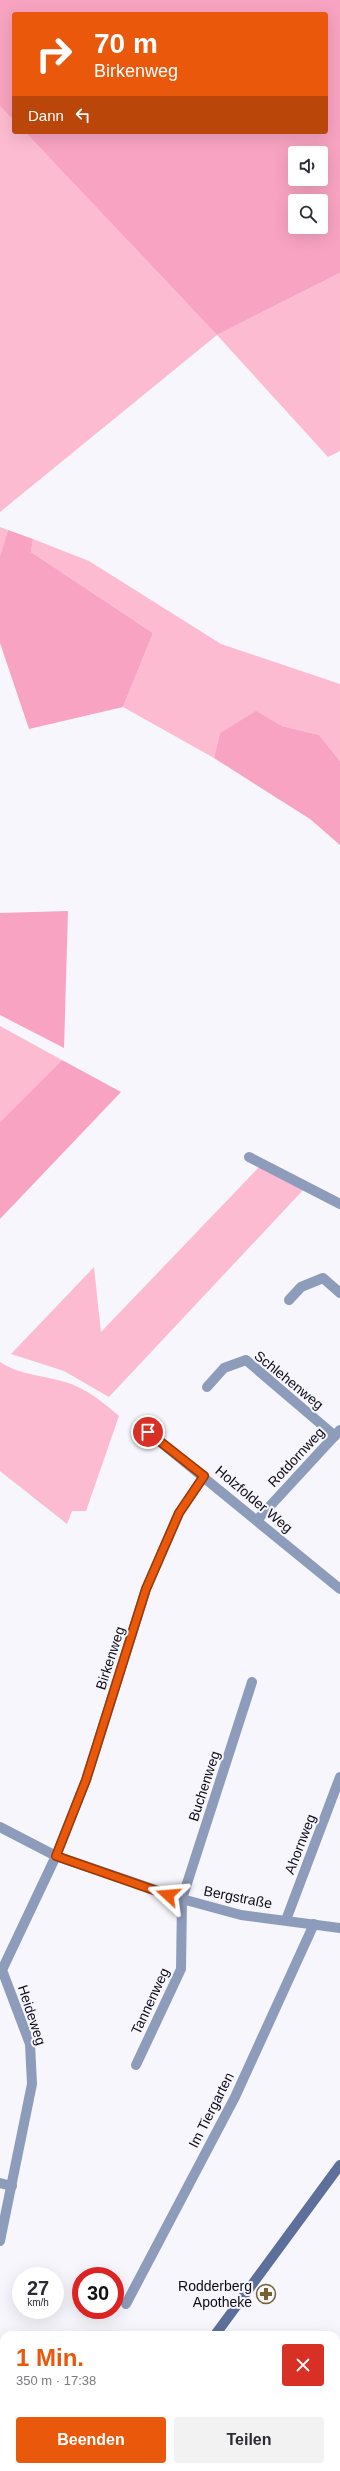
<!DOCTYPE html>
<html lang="de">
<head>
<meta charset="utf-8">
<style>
	:root { --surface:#fff; --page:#f2f2f3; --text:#2b2b33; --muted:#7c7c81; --accent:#ea580c }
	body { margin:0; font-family:Helvetica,sans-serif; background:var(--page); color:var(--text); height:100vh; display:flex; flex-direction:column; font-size:15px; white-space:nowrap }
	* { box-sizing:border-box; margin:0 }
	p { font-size:13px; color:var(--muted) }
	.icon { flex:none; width:22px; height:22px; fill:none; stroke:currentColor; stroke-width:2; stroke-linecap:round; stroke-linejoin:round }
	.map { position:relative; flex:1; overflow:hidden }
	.sheet { position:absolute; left:0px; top:2331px; width:340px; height:140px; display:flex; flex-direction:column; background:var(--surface); border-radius:12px 12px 0 0; box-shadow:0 4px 16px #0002 }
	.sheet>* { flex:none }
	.top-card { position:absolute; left:12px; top:12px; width:316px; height:122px; border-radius:4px; box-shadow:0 4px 16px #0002; background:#ea580c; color:#fff; overflow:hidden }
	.tools { position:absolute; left:288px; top:146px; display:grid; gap:8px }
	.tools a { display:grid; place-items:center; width:40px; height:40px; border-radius:4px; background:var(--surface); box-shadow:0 4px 16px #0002; font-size:20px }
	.speed { position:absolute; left:12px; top:2267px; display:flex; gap:8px; font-size:20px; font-weight:700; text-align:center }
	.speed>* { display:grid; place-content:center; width:52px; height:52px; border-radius:50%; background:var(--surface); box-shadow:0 4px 16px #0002; line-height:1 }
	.speed small { font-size:10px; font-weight:400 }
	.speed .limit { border:6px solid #d22; background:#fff; color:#111 }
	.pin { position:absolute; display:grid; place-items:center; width:34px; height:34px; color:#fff; margin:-17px; border:2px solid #fff; border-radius:50%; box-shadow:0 1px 4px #0007 }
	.me { position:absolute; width:44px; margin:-22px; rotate:289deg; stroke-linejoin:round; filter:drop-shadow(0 0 3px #0008) }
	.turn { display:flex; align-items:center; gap:14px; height:84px; padding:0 16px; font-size:18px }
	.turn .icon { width:52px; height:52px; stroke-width:2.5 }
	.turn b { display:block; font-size:28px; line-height:34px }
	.then { display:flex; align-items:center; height:38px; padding:0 16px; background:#0003; gap:8px; font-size:15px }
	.round { display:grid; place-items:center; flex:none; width:42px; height:42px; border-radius:4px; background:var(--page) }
	.headline { display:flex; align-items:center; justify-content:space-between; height:68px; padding:0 16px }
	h1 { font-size:24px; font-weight:800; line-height:30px; color:var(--accent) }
	.cta { display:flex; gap:8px; margin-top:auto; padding:8px 16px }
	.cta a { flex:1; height:46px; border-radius:4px; background:var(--accent); color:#fff; font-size:16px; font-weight:800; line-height:46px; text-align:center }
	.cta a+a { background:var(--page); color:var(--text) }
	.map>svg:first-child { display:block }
	.green { fill:#fdbbd1 }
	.forest { fill:#f8a3c1; fill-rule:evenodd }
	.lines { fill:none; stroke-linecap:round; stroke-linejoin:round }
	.street { stroke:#8e9cbb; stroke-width:10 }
	.secondary { stroke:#5c709b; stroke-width:10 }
	.route-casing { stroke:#983908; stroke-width:10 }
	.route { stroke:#ea580c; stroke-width:7 }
	.labels { text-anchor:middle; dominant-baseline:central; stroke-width:4; stroke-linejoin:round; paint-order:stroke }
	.street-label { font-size:14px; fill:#0e0b16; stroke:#f7f6fd }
	.poi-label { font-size:14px; fill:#0e0b16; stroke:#f7f6fd; text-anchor:end }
</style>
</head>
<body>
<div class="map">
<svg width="340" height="2471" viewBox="0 0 340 2471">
	<rect width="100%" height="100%" fill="#f7f6fd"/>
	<!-- green -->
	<g class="green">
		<path d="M0 106 14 121V132H25L217 335 340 273V451L328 457 217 335 0 512Z"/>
		<path d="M0 527 8 530 0 556Z"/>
		<path d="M33 539 89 561 221 644 340 684V761L319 735 282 726 256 712 220 733 214 758 123 707 153 633 31 552Z"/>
		<path d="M0 1026 62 1060 0 1122Z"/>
		<path d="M260 1166 305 1188 109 1397 64 1371 11 1354 94 1267 101 1332Z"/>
		<path d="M0 1362C19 1375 43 1375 65 1382 86 1388 103 1402 119 1416L86 1511H72L67 1524 0 1471Z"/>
	</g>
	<!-- forest -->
	<g class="forest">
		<path d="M0 0H340V273L217 335 25 132H326V14H14V121L0 106ZM295 153H321V179H295ZM295 201H321V227H295Z"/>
		<path d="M8 530 33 539 31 552 153 633 123 707 29 729 0 643V556Z"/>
		<path d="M256 711 282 726 319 735 340 761V845L310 819 214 758 220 733Z"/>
		<path d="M68 911 64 1048 0 1015V913Z"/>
		<path d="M62 1060 121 1092 0 1219V1122Z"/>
	</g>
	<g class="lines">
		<!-- street -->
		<g class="street">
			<path d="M249 1157 340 1204"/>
			<path d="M289 1300 301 1287 323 1278 340 1293"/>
			<path d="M207 1387 224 1368 246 1360 335 1436"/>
			<path d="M148 1432 340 1589"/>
			<path d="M257 1520 340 1430"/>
			<path d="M0 1827 56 1856 182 1899 241 1915 340 1928"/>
			<path d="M286 1920 340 1777"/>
			<path d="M136 2065 181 1969 182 1899 252 1682"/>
			<path d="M0 2183 12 2186"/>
			<path d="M0 2241 32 2084 30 2044 2 1970 56 1856 86 1780 146 1589 179 1513 204 1476"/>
			<path d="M126 2304 235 2097 314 1924"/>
			<path d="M336 2362 340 2353"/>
			<path d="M0 2411 4 2413"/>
			<path d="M336 2429H340"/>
			<path d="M10 2467 11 2471"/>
		</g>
		<!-- secondary -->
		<g class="secondary">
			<path d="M215 2335 340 2165"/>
			<path d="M142 2471 143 2467"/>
		</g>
	</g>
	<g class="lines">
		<defs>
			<path id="route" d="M148 1432 204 1476 179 1513 146 1589 86 1780 56 1856 168 1895"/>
		</defs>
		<!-- route casing -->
		<use href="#route" class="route-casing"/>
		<!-- route -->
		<use href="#route" class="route"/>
	</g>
	<!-- icons -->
	<defs>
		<symbol id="pharmacy-ring" viewBox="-11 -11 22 22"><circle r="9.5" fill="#f7f6fd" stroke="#756231" stroke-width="1.5"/><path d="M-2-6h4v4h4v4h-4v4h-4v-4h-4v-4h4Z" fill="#756231"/></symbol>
	</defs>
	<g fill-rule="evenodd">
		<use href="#pharmacy-ring" x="255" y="2283" width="22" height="22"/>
	</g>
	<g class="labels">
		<!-- street labels -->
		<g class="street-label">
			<text transform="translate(289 1380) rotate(39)">Schlehenweg</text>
			<text transform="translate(296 1457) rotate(-47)">Rotdornweg</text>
			<text transform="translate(254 1499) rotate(40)">Holzfolder Weg</text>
			<text transform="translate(110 1658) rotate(-72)">Birkenweg</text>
			<text transform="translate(204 1786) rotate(-72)">Buchenweg</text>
			<text transform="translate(300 1844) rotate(-69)">Ahornweg</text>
			<text transform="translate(238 1897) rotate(11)">Bergstraße</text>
			<text transform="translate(150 2001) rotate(-65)">Tannenweg</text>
			<text transform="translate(32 2015) rotate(72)">Heideweg</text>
			<text transform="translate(211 2110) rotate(-63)">Im Tiergarten</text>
		</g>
		<!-- poi labels -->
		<g class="poi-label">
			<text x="252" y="2286">Rodderberg<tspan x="252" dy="16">Apotheke</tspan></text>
		</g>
	</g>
</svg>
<div class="tools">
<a><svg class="icon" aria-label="sound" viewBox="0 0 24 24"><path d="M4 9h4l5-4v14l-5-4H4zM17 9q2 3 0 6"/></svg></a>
<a><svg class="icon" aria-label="search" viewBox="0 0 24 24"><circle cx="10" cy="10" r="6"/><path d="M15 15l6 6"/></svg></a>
</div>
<div class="speed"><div>27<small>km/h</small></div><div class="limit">30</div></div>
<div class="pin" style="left:148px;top:1432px;background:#d93025"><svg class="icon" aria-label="arrive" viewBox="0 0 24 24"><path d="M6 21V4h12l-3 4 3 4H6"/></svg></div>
<svg class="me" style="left:168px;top:1895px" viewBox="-20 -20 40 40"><path d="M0-17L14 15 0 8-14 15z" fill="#ea580c" stroke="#fff" stroke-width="4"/></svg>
<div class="top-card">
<div class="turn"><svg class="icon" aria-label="right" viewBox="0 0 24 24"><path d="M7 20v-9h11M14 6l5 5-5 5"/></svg><div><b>70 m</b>Birkenweg</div></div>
<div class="then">Dann<svg class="icon" aria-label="left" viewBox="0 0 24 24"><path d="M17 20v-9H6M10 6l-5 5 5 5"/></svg></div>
</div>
<section class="sheet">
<div class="headline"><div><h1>1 Min.</h1><p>350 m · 17:38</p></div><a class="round" style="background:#d93025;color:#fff"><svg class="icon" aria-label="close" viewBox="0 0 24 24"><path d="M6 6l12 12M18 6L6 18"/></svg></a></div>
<div class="cta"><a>Beenden</a><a>Teilen</a></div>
</section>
</div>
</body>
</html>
